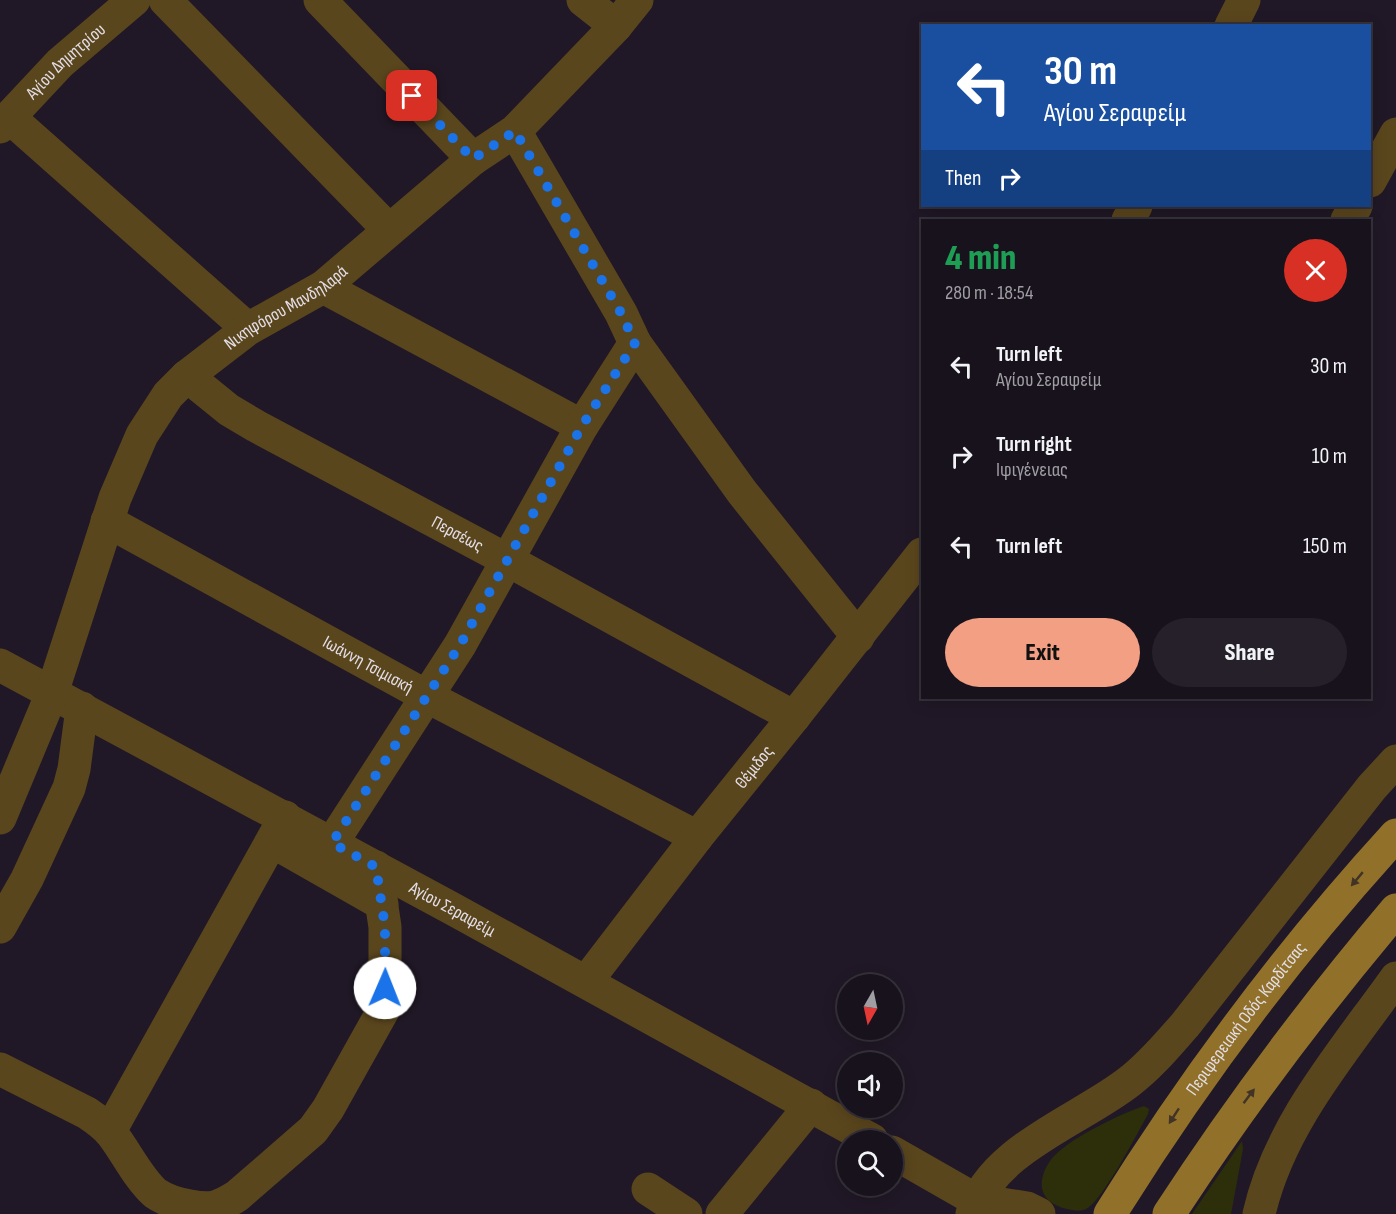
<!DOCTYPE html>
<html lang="en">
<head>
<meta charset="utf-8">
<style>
	:root { --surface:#18121c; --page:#252029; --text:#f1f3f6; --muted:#9f9ea3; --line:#36323b; --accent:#f39f84 }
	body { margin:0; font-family:"Sofia Sans Condensed",sans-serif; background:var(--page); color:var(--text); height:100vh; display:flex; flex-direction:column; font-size:22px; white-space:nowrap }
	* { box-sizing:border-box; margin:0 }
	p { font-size:20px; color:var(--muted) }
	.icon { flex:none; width:33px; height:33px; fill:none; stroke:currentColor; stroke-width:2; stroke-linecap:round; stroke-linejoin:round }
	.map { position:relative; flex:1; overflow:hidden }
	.side { position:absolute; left:921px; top:219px; width:450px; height:480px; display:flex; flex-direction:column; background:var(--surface); border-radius:0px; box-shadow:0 3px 15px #0003,0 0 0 2px var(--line) }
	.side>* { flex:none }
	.banner { position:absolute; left:921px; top:24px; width:450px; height:183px; border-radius:0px; box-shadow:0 3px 15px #0003,0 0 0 2px var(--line); background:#1a4fa0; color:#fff; overflow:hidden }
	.needle { width:39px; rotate:189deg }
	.fabs { position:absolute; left:837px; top:974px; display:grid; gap:12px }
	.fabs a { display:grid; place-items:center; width:66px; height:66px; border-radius:50%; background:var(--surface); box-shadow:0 3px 15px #0003,0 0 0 2px var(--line); font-size:30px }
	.pin { position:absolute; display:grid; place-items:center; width:51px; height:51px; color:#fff; margin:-26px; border-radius:12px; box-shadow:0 3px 9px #0006 }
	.me { position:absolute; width:66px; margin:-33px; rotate:1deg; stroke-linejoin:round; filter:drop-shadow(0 0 4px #0008) }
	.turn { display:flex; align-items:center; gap:21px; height:126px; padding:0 24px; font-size:27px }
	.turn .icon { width:78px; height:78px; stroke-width:2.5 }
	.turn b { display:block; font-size:42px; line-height:51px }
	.then { display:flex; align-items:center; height:57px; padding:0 24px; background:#0003; gap:12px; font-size:22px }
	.round { display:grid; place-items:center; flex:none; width:63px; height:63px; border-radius:32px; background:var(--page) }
	.summary { display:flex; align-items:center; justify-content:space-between; height:102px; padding:0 24px }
	h1 { font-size:36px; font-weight:800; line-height:45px; color:#1e9e55 }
	.action { display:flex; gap:12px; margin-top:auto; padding:12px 24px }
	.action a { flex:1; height:69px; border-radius:36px; background:var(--accent); color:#111; font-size:24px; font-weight:800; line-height:69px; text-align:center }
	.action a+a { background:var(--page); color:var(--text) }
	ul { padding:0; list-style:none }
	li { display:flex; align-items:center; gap:18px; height:90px; padding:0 24px }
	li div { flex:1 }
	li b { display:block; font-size:22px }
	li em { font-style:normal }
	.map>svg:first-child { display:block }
	.green { fill:#2c2f09 }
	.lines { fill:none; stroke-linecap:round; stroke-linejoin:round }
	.minor { stroke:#5a461d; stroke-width:33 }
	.major { stroke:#91712a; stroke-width:33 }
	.oneway { fill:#423327 }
	.route { stroke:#1a73e8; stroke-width:10; stroke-dasharray:0 18 }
	.labels { text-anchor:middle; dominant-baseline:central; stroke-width:6; stroke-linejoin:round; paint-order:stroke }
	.street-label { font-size:18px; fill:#e4dfe8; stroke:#201826 }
</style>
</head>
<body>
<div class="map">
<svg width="1396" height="1214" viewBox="0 0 1396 1214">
	<rect width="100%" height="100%" fill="#201826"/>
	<!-- green -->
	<g class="green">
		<path d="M1144 1106 1149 1109 1148 1114C1138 1132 1102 1202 1086 1209 1080 1212 1072 1210 1067 1209 1040 1203 1035 1183 1050 1161 1065 1140 1120 1114 1144 1106Z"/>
		<path d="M1242 1141 1243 1149 1231 1214H1192Z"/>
	</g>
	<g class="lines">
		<!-- minor -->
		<g class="minor">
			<path d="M165 0 389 230"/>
			<path d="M320 0 473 159"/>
			<path d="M583 0 616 26"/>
			<path d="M1231 26 1244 0"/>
			<path d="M9 117 248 329"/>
			<path id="s1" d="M0 127 60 63 134 0"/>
			<path d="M515 131 621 313 635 343 742 492 858 637"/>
			<path d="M1370 181 1396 134"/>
			<path d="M1128 220 1136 206"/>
			<path d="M1347 220 1356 206"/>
			<path d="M323 287 582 426"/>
			<path id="s2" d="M187 376 229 410 256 426 509 561 794 717"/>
			<path id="s3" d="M107 521 428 697 697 837"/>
			<path id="s4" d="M0 665 451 908 872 1140"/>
			<path id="s5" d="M0 818 52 693 115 498 142 435 168 395 187 376 248 329 323 287 473 159 515 131 616 26 637 0"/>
			<path d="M273 842 382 904"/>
			<path d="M332 843 460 645 582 426 635 343"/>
			<path d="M0 927 27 879 69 788 74 769 82 708"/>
			<path id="s6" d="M586 982 697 837 794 717 922 554"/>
			<path d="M0 1069 87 1113C96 1119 105 1125 112 1134 126 1152 138 1178 155 1193 165 1200 178 1204 190 1206 211 1210 218 1208 237 1196L313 1130 328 1109 385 1007V927L376 867"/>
			<path d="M110 1131 285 817"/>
			<path d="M892 1152 976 1200 990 1214"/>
			<path d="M648 1189 686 1214"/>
			<path d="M976 1200 1027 1208 1039 1214"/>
			<path d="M722 1214 811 1105"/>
			<path d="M972 1214C991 1149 1081 1120 1130 1081 1151 1065 1168 1044 1185 1025L1372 787 1396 761"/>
			<path d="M1259 1214C1279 1125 1344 1051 1396 978"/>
		</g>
		<!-- major -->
		<g class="major">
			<path id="s7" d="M1110 1214C1194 1079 1289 952 1396 835"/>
			<path d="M1169 1214C1238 1108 1314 1007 1396 910"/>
		</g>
	</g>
	<!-- one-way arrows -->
	<defs><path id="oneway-solid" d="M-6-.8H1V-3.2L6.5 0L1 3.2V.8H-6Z" transform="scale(1.5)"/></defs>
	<g class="oneway">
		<use href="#oneway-solid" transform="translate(1357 879) rotate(130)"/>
		<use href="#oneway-solid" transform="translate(1249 1096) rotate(-53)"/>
		<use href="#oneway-solid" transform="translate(1174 1116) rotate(123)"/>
	</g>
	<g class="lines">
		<!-- route -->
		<path class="route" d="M385 988V927L376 867 332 843 460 645 582 426 635 343 621 313 515 131 473 159 412 96"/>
	</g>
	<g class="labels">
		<!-- street labels -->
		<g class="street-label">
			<text stroke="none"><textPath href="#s1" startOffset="93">Αγίου Δημητρίου</textPath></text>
			<text stroke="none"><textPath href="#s5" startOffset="604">Νικηφόρου Μανδηλαρά</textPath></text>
			<text stroke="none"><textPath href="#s2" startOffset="314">Περσέως</textPath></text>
			<text stroke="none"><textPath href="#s3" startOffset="298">Ιωάννη Τσιμισκή</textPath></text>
			<text stroke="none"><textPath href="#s6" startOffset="273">Θέμιδος</textPath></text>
			<text stroke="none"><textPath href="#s4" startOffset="514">Αγίου Σεραφείμ</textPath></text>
			<text stroke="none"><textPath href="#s7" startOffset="238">Περιφερειακή Οδός Καρδίτσας</textPath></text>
		</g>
	</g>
</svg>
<div class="fabs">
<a><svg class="needle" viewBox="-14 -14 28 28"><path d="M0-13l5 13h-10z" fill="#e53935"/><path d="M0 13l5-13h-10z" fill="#9f9ea3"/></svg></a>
<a><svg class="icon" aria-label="sound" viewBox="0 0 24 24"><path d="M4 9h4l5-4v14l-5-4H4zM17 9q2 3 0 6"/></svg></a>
<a><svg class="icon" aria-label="search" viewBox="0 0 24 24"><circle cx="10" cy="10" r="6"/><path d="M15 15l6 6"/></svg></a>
</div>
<div class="pin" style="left:412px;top:96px;background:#d93025"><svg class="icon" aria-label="arrive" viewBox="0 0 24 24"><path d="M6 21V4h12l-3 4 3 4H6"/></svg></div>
<svg class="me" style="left:385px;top:988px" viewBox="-20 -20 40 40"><circle r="19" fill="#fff"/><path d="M0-13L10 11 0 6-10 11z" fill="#1a73e8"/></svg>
<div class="banner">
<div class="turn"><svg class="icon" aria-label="left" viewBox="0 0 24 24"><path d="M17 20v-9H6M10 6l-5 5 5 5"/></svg><div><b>30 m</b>Αγίου Σεραφείμ</div></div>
<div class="then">Then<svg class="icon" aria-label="right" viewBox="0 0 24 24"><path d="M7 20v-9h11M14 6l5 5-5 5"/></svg></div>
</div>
<section class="side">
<div class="summary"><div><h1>4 min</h1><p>280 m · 18:54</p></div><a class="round" style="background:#d93025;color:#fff"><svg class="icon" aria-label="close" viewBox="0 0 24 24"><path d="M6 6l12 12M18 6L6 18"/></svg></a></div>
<ul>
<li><svg class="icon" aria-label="left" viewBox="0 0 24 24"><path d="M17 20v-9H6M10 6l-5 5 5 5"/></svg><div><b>Turn left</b><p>Αγίου Σεραφείμ</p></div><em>30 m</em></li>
<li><svg class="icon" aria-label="right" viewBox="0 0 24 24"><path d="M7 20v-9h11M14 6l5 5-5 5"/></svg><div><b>Turn right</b><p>Ιφιγένειας</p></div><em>10 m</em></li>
<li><svg class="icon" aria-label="left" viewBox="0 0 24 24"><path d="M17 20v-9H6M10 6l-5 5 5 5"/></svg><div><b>Turn left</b></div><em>150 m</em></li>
</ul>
<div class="action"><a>Exit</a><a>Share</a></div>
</section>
</div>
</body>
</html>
